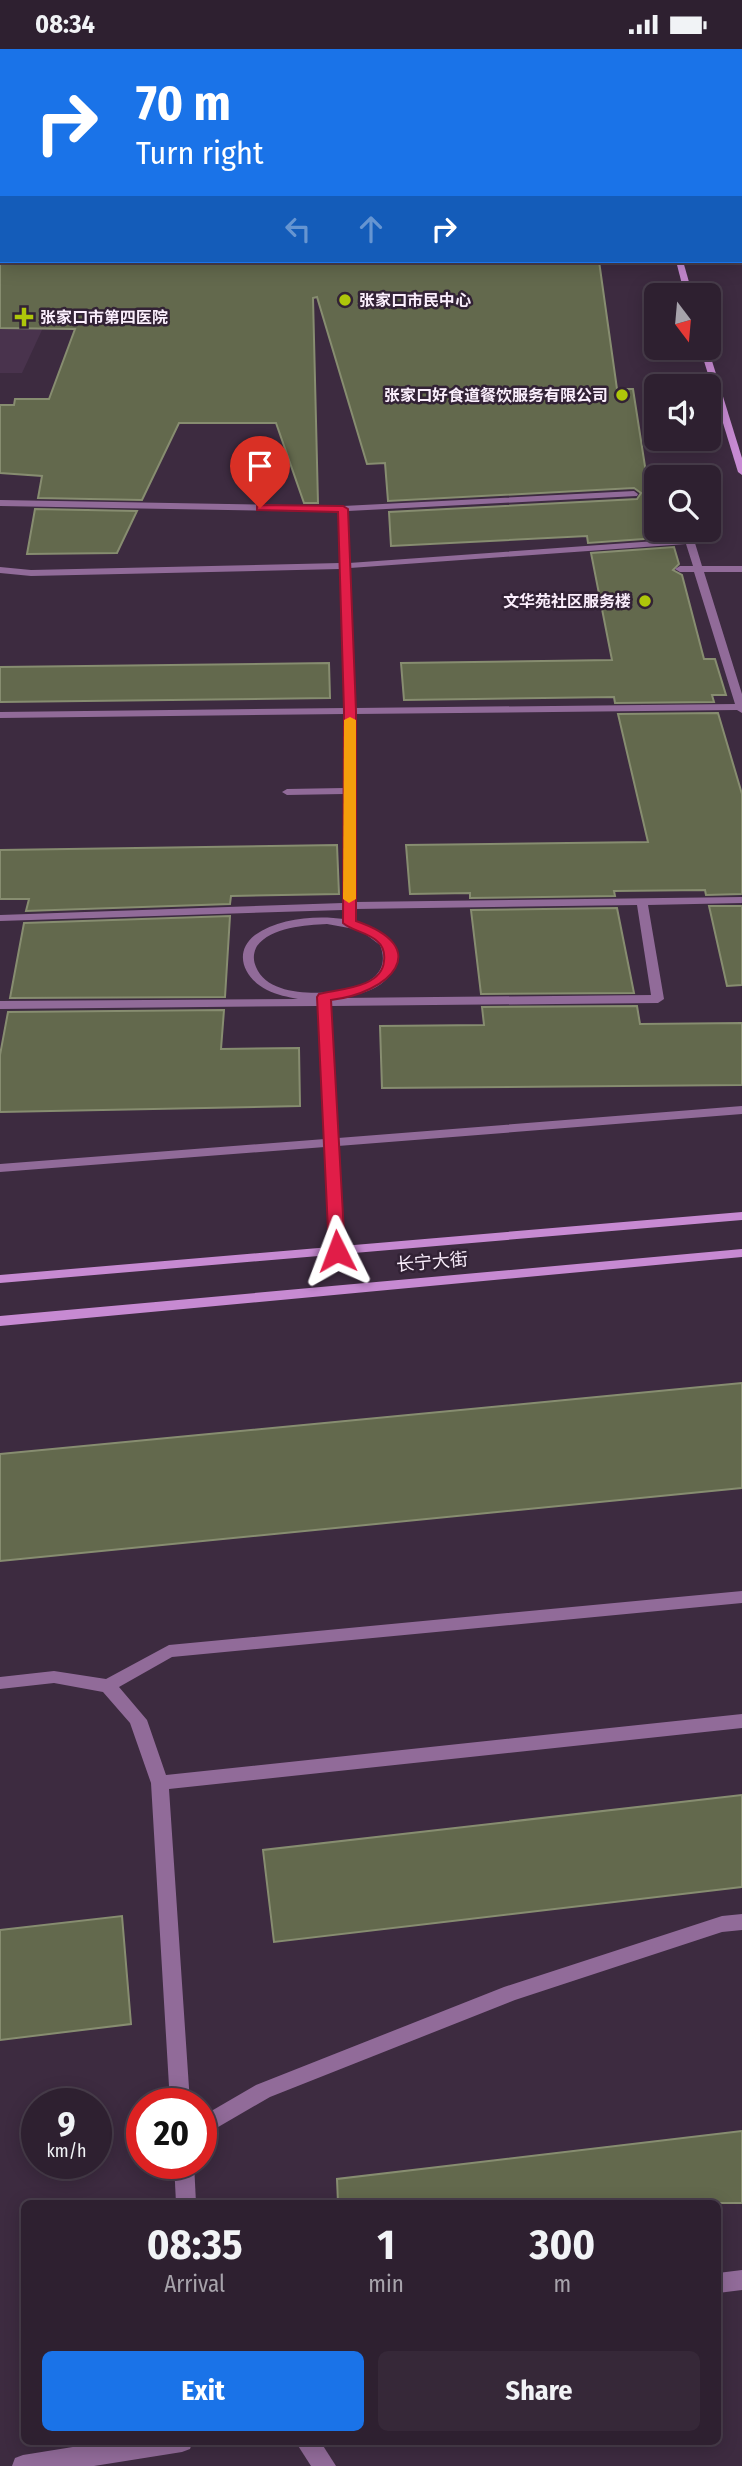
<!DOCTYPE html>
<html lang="en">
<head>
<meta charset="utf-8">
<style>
	:root { --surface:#2e2030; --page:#362838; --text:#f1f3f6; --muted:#a7a3ab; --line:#493e4c; --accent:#1a73e8 }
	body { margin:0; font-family:"Fira Sans Condensed","Noto Sans SC",sans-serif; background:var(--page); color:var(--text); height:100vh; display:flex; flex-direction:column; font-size:26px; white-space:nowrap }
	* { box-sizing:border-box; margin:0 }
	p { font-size:23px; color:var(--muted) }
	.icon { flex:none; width:38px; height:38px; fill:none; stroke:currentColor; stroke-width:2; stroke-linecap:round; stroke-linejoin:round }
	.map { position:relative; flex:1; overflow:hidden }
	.sheet { position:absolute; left:21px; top:2151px; width:700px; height:245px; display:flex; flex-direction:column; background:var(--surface); border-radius:10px; box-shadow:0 4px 18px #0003,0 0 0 2px var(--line) }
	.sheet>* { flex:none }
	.guide { position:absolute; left:0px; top:0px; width:742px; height:214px; box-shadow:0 4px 18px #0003,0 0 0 2px var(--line); background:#1a73e8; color:#fff; overflow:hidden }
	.needle { width:46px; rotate:164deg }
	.tools { position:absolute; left:644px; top:234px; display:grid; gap:14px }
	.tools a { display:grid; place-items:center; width:77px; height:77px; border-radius:10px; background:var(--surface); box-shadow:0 4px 18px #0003,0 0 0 2px var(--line); font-size:35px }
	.speed { position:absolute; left:21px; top:2039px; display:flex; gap:14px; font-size:35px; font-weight:700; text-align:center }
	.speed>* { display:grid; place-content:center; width:91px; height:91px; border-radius:50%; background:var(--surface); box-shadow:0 4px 18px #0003,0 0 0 2px var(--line); line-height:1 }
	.speed small { font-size:18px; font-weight:400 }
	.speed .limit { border:10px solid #d22; background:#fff; color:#111 }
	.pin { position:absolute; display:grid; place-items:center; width:60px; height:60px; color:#fff; margin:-72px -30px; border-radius:50% 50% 50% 0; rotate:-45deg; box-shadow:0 0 7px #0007 }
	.pin .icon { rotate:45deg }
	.me { position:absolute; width:77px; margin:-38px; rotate:357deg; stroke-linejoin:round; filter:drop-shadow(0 0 5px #0008) }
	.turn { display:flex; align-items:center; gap:24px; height:147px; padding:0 21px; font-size:32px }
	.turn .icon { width:91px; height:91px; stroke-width:2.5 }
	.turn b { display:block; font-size:49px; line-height:60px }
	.lanes { display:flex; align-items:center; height:66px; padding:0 21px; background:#0003; justify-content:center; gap:35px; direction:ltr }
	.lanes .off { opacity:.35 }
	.eta { display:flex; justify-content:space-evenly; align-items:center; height:119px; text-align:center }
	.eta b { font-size:42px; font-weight:700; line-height:49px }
	.button { display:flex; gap:14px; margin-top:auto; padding:14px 21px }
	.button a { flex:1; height:80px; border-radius:10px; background:var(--accent); color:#fff; font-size:28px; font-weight:700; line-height:80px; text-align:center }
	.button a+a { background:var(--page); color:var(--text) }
	.status { display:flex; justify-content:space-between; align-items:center; height:49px; padding:0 35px; background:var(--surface); direction:ltr }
	.status svg { height:19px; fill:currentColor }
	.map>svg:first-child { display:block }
	.built { fill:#49334d }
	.building { fill:#63694d; stroke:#878d70; stroke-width:2 }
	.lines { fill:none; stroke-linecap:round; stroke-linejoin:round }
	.lane { fill:#916b99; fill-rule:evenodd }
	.secondary { fill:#c78ad2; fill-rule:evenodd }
	.primary { fill:#e8a9f4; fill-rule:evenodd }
	.rail-casing { stroke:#dccfde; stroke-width:3.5 }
	.rail { stroke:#322235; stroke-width:2.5; stroke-dasharray:7; stroke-linecap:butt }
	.route { fill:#e11d48; stroke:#92132f; stroke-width:2 }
	.slow { fill:#f59e0b }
	.poi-dot { fill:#aec60a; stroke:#322235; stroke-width:2.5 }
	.labels { text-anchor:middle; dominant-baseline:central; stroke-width:5; stroke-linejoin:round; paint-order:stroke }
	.far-poi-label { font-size:16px; font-weight:bold; fill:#faeefc; stroke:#322235; text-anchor:start }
	.street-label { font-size:18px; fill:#faeefc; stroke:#322235 }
</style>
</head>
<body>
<div class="status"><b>08:34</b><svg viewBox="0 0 49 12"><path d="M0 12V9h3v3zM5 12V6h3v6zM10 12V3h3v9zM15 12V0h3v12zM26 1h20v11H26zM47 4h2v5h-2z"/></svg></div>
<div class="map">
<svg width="742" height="2417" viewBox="0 0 742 2417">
	<rect width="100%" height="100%" fill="#3d2b40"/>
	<!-- built -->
	<g class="built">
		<path d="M0 0H742V39L740 2H2V37Z"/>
		<path d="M0 171 2 212H74L22 324H0Z"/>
	</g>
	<!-- building -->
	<g class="building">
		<path d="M0 212H599L617 340H633L651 456 656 455V481H670L672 488 588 494 587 487 391 497 389 463 637 450 641 444 634 439 388 452 385 414 367 415 317 248 313 249 318 454H304L276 374H179L142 451 38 449 42 427 0 424V356H14L15 350H49L75 280 0 279Z"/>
		<path d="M35 460 137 462 117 504 27 505Z"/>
		<path d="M674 498 679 515 673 521 682 526 704 610H715L726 646H712L714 653 615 654 614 648 404 651 401 614 612 611 591 504Z"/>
		<path d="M329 614 330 649 0 653V618Z"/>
		<path d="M718 664 742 745V845L706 846 705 841 614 842 615 847 470 849V844L410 845 406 796 648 793 618 665Z"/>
		<path d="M337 796 339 845 231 847 230 855 26 862 29 850H0V801Z"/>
		<path d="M709 857H742V936L727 937Z"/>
		<path d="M617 859 634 944 481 945 471 861Z"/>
		<path d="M230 867 225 948 10 949 24 874Z"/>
		<path d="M637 957 640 975 742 974V1036L382 1039 380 977 484 976 482 958Z"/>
		<path d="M224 961 221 1000 299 999 300 1057 0 1063V1006L8 963Z"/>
		<path d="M742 1334V1439L0 1512V1405Z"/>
		<path d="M742 1746V1838L274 1893 263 1801Z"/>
		<path d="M122 1867 131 1975 0 1991V1881Z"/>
		<path d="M742 2082V2154H338L337 2130Z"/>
	</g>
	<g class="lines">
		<!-- lane -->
		<g class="lane">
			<path d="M634 442 638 445 637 447 348 462 349 514 684 490 682 481H691L702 517H742V523H704L742 645V664L737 661 355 665V853L742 848V854L648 856 664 950 658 954 331 957 338 1089 742 1057V1065L338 1097 344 1202 337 1206 330 1202 325 1098 0 1123V1115L325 1090 318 957 0 960V952L298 950C288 948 277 946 267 941 245 930 232 904 255 886 278 869 317 866 344 870L343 861 0 872V866L343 854 344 745 287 746 282 743 287 740 344 739 345 665 0 669V663L345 659 340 520 31 527 0 524V518L31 521 340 514 339 463 0 457V451L343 457ZM686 495 693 517H680L675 520 680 523H694L735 655 355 659 350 519ZM637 856 651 946 339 949C354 946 369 944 381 935 414 909 386 880 356 872L355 860ZM327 875 360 881 380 896C385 908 384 920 373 929 362 938 347 941 333 943 309 945 267 945 256 918 253 911 253 904 257 897 271 878 306 876 327 875Z"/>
			<path d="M742 1542V1554L172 1608 119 1638 147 1671 166 1726 742 1665V1679L169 1740 190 2054H170L151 1734 130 1674 103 1643 54 1634 0 1640V1628L54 1622 106 1630 169 1596Z"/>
			<path d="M742 1865V1881L722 1883 515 1951 270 2048 201 2088V2068L256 2036 504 1938 722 1867Z"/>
			<path d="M174 2114H194L196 2154H176Z"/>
			<path d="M742 2221V2241L718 2244V2224Z"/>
			<path d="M110 2392H193L190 2400 182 2403 94 2417H12L15 2409 23 2406Z"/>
			<path d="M295 2392H320L336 2417H311Z"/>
		</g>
		<!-- secondary -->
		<g class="secondary">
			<path d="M676 212H683L693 247H685Z"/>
			<path d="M700 299H708L742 409V426L738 423Z"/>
			<path d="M742 1163V1171L0 1234V1226Z"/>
			<path d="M742 1200V1208L0 1277V1267Z"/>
		</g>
		<!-- primary -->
		<g class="primary">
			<rect x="740" y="136" width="2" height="4"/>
			<rect x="0" y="143" width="2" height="4"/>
			<rect x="740" y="149" width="2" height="6"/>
		</g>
		<defs>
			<g id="rail">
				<path d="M0 0H71"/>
				<path d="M226 2 325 0"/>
			</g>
		</defs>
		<!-- rail casing -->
		<use href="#rail" class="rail-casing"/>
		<!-- rail -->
		<use href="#rail" class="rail"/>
	</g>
	<!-- route -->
	<path class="route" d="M260 456 343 457 348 460 356 662V872C435 899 390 944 331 951L345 1202 337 1207 329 1202 317 948 319 945C339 940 382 939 384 912 385 904 383 897 377 892 367 883 352 882 343 874L344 662 338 463 257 461V457Z"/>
	<!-- slow -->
	<path class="slow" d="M350 668 356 671V850L349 854 343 850 344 671Z"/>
	<!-- markers -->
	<g class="poi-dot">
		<circle cx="345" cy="251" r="7"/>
		<path d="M20.5 257.5h7v7h7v7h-7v7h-7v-7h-7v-7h7z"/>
		<circle cx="622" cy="346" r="7"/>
		<circle cx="645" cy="552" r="7"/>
	</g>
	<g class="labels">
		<!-- far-poi labels -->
		<g class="far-poi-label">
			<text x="359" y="251">张家口市民中心</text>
			<text x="40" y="268">张家口市第四医院</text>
			<text x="608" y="346" text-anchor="end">张家口好食道餐饮服务有限公司</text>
			<text x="631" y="552" text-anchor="end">文华苑社区服务楼</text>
		</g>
		<!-- street labels -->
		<g class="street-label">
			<text transform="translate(432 1213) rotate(-5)">长宁大街</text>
		</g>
	</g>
</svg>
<div class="tools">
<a><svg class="needle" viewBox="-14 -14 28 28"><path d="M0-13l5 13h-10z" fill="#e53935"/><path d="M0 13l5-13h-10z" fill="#a7a3ab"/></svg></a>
<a><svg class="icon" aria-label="sound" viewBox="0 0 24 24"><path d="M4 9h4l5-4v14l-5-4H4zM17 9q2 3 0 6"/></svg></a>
<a><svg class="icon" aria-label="search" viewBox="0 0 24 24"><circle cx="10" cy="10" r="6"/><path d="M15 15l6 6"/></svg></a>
</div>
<div class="speed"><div>9<small>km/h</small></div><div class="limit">20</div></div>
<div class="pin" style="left:260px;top:459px;background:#d93025"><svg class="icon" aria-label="arrive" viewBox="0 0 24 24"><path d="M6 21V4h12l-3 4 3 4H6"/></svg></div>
<svg class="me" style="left:337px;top:1202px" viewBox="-20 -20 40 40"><path d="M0-17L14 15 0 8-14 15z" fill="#e11d48" stroke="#fff" stroke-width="4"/></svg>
<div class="guide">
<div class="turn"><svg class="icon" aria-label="right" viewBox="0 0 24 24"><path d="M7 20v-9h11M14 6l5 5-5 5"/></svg><div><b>70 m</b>Turn right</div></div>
<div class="lanes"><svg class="icon off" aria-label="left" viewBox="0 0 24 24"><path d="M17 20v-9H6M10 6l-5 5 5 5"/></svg><svg class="icon off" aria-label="ahead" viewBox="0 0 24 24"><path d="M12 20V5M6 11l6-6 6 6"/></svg><svg class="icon" aria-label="right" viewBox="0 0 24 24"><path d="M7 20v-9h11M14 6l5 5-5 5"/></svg></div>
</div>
<section class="sheet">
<div class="eta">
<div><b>08:35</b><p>Arrival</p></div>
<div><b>1</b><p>min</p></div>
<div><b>300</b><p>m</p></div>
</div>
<div class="button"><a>Exit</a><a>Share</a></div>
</section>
</div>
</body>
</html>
